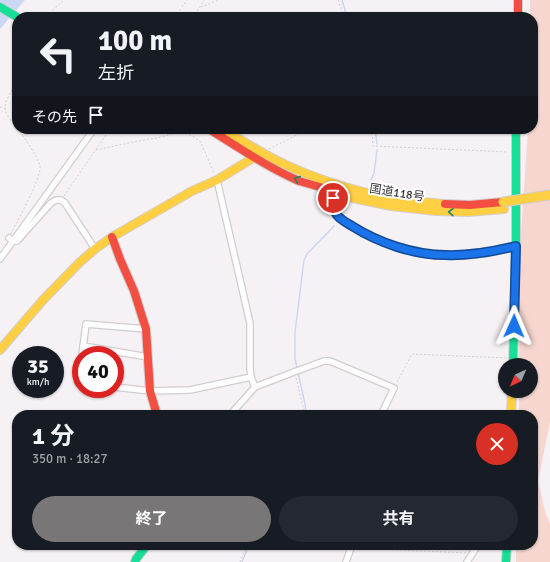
<!DOCTYPE html>
<html lang="ja">
<head>
<meta charset="utf-8">
<style>
	:root { --surface:#171b24; --page:#242831; --text:#f1f3f6; --muted:#9ea1a6; --accent:#797678 }
	body { margin:0; font-family:Signika,"Noto Sans JP",sans-serif; background:var(--page); color:var(--text); height:100vh; display:flex; flex-direction:column; font-size:15px; white-space:nowrap }
	* { box-sizing:border-box; margin:0 }
	p { font-size:13px; color:var(--muted) }
	.icon { flex:none; width:22px; height:22px; fill:none; stroke:currentColor; stroke-width:2; stroke-linecap:round; stroke-linejoin:round }
	.map { position:relative; flex:1; overflow:hidden }
	.side { position:absolute; left:12px; top:410px; width:526px; height:140px; display:flex; flex-direction:column; background:var(--surface); border-radius:16px; box-shadow:0 1px 3px #0004 }
	.side>* { flex:none }
	.top-card { position:absolute; left:12px; top:12px; width:526px; height:122px; border-radius:16px; box-shadow:0 1px 3px #0004; background:#171b24; color:var(--text); overflow:hidden }
	.needle { width:26px; rotate:224deg }
	.controls { position:absolute; left:498px; top:358px; display:grid; gap:8px }
	.controls a { display:grid; place-items:center; width:40px; height:40px; border-radius:50%; background:var(--surface); box-shadow:0 1px 3px #0004; font-size:20px }
	.speed { position:absolute; left:12px; top:346px; display:flex; gap:8px; font-size:20px; font-weight:700; text-align:center }
	.speed>* { display:grid; place-content:center; width:52px; height:52px; border-radius:50%; background:var(--surface); box-shadow:0 1px 3px #0004; line-height:1 }
	.speed small { font-size:10px; font-weight:400 }
	.speed .limit { border:6px solid #d22; background:#fff; color:#111 }
	.pin { position:absolute; display:grid; place-items:center; width:34px; height:34px; color:#fff; margin:-17px; border:2px solid #fff; border-radius:50%; box-shadow:0 1px 4px #0007 }
	.me { position:absolute; width:44px; margin:-22px; rotate:1deg; stroke-linejoin:round; filter:drop-shadow(0 0 3px #0008) }
	.turn { display:flex; align-items:center; gap:14px; height:84px; padding:0 20px; font-size:18px }
	.turn .icon { width:52px; height:52px; stroke-width:2.5 }
	.turn b { display:block; font-size:28px; line-height:34px }
	.then { display:flex; align-items:center; height:38px; padding:0 20px; background:#0003; gap:8px; font-size:15px }
	.round { display:grid; place-items:center; flex:none; width:42px; height:42px; border-radius:21px; background:var(--page) }
	.headline { display:flex; align-items:center; justify-content:space-between; height:68px; padding:0 20px }
	h1 { font-size:24px; font-weight:700; line-height:30px }
	.cta { display:flex; gap:8px; margin-top:auto; padding:8px 20px }
	.cta a { flex:1; height:46px; border-radius:24px; background:var(--accent); color:#fff; font-size:16px; font-weight:700; line-height:46px; text-align:center }
	.cta a+a { background:var(--page); color:var(--text) }
	.map>svg:first-child { display:block }
	.green { fill:#f6d6ce }
	.water { fill:#cbd8f3 }
	.lines { fill:none; stroke-linecap:round; stroke-linejoin:round }
	.stream { stroke:#cbd8f3; stroke-width:1.5 }
	.street-casing { stroke:#d1ced0; stroke-width:8 }
	.fast-casing { stroke:#d1ced0; stroke-width:10 }
	.slow-casing { stroke:#d1ced0; stroke-width:10 }
	.jam-casing { stroke:#d1ced0; stroke-width:10 }
	.path { stroke:#d1cfd0; stroke-width:1; stroke-dasharray:2 2; stroke-linecap:butt }
	.street { stroke:#fefdfd; stroke-width:5.5 }
	.fast { stroke:#16e098; stroke-width:8 }
	.slow { stroke:#ffcf43; stroke-width:8 }
	.jam { stroke:#f24e42; stroke-width:8 }
	.slow-bridge-casing { stroke:#d1ced0; stroke-width:11; stroke-linecap:butt }
	.slow-bridge { stroke:#ffcf43; stroke-width:9 }
	.oneway { stroke:#288162 }
	.route-casing { stroke:#114b97; stroke-width:10 }
	.route { stroke:#1a73e8; stroke-width:7 }
	.labels { text-anchor:middle; dominant-baseline:central; stroke-width:4; stroke-linejoin:round; paint-order:stroke }
	.street-label { font-size:12px; fill:#363335; stroke:#fff }
</style>
</head>
<body>
<div class="map">
<svg width="550" height="562" viewBox="0 0 550 562">
	<rect width="100%" height="100%" fill="#f5f1f4"/>
	<!-- green -->
	<path class="green" d="M530 0H550V422L538 481 545 511 550 524V562H516V545H533V415H519V391H531V365H519L520 250 528 129H533V17H530Z"/>
	<!-- water -->
	<path class="water" d="M0 0H25L0 29Z"/>
	<g class="lines">
		<!-- stream -->
		<g class="stream">
			<path d="M342 0 347 17"/>
			<path d="M375 129 377 144"/>
			<path d="M370 183 374 173 377 150"/>
			<path d="M297 368 295 358V332L304 260 307 254 334 226"/>
			<path d="M298 372 305 404 306 415"/>
			<path d="M242 562 249 545"/>
		</g>
		<defs>
			<g id="street">
				<path d="M217 180 250 323V368L251 377 255 387"/>
				<path d="M9 238 12 241H17L51 203 56 200H61L65 203 95 249"/>
				<path d="M0 259 94 129"/>
				<path d="M83 346 148 357"/>
				<path d="M82 355 86 324 146 329"/>
				<path d="M81 363 78 383H81"/>
				<path d="M115 387 150 391 190 390 251 377"/>
				<path d="M230 415 255 387 294 372 324 361H330L394 388 381 415"/>
				<path d="M346 562 352 545"/>
				<path d="M467 562 478 545"/>
			</g>
			<g id="fast">
				<path d="M0 7 17 17"/>
				<path d="M513 365 516 246V129"/>
				<path d="M135 562 136 559 147 545"/>
				<path d="M506 562 507 545"/>
			</g>
			<g id="slow">
				<path d="M223 129C244 142 264 155 286 165 336 188 391 201 445 204"/>
				<path d="M320 187 353 198 391 206 436 211 468 212 504 209"/>
				<path d="M0 350 43 300 80 262 95 249 112 237 192 191 217 180 258 155"/>
				<path d="M511 415 512 391"/>
			</g>
			<g id="jam">
				<path d="M518 0V17"/>
				<path d="M209 129C238 147 267 167 299 181 306 183 313 185 320 187"/>
				<path d="M335 187C332 195 331 206 336 214 339 219 345 222 350 225 379 243 412 254 446 255 470 256 493 252 516 246"/>
				<path d="M445 204 470 205 503 202"/>
				<path d="M112 237 120 259 134 291 146 329 150 391 157 415"/>
			</g>
		</defs>
		<!-- street casing -->
		<use href="#street" class="street-casing"/>
		<!-- fast casing -->
		<use href="#fast" class="fast-casing"/>
		<!-- slow casing -->
		<use href="#slow" class="slow-casing"/>
		<!-- jam casing -->
		<use href="#jam" class="jam-casing"/>
		<!-- path -->
		<g class="path">
			<path d="M338 0 344 17"/>
			<path d="M201 7 219 0"/>
			<path d="M48 17 53 10 64 0"/>
			<path d="M160 17 162 13"/>
			<path d="M175 17 187 0"/>
			<path d="M192 17 200 7 204 0"/>
			<path d="M17 83C12 91 2 103 6 112 8 118 14 123 17 128"/>
			<path d="M0 107 5 108"/>
			<path d="M372 129 373 146 508 152"/>
			<path d="M269 149 293 137 306 129"/>
			<path d="M96 150 138 141 157 138 179 132H183L187 133 200 141 214 173"/>
			<path d="M64 196 110 129"/>
			<path d="M11 234C17 221 42 178 40 166 38 156 24 138 18 129"/>
			<path d="M296 378 303 406 304 415"/>
			<path d="M397 382 412 354 507 358"/>
			<path d="M356 548 467 553"/>
			<path d="M240 562 247 545"/>
		</g>
		<!-- street -->
		<use href="#street" class="street"/>
		<!-- fast -->
		<use href="#fast" class="fast"/>
		<!-- slow -->
		<use href="#slow" class="slow"/>
		<!-- jam -->
		<use href="#jam" class="jam"/>
		<defs>
			<path id="slow-bridge" d="M503 202 550 195"/>
		</defs>
		<!-- slow-bridge casing -->
		<use href="#slow-bridge" class="slow-bridge-casing"/>
		<!-- slow-bridge -->
		<use href="#slow-bridge" class="slow-bridge"/>
	</g>
	<!-- one-way arrows -->
	<defs><path id="oneway-chevron" d="M-2-3.5L2.5 0L-2 3.5" fill="none" stroke-width="1.6" stroke-linecap="round" stroke-linejoin="round"/></defs>
	<g class="oneway">
		<use href="#oneway-chevron" transform="translate(297 179) rotate(-157)"/>
		<use href="#oneway-chevron" transform="translate(451 212) rotate(-178)"/>
	</g>
	<g class="lines">
		<defs>
			<path id="route" d="M333 198C333 204 334 210 337 215 341 220 347 223 352 226 379 243 414 255 445 255 470 256 492 252 516 246L514 326"/>
		</defs>
		<!-- route casing -->
		<use href="#route" class="route-casing"/>
		<!-- route -->
		<use href="#route" class="route"/>
	</g>
	<g class="labels">
		<!-- street labels -->
		<g class="street-label">
			<text transform="translate(397 193) rotate(9)">国道118号</text>
		</g>
	</g>
</svg>
<div class="controls">
<a><svg class="needle" viewBox="-14 -14 28 28"><path d="M0-13l5 13h-10z" fill="#e53935"/><path d="M0 13l5-13h-10z" fill="#9ea1a6"/></svg></a>
</div>
<div class="speed"><div>35<small>km/h</small></div><div class="limit">40</div></div>
<div class="pin" style="left:333px;top:198px;background:#d93025"><svg class="icon" aria-label="arrive" viewBox="0 0 24 24"><path d="M6 21V4h12l-3 4 3 4H6"/></svg></div>
<svg class="me" style="left:514px;top:326px" viewBox="-20 -20 40 40"><path d="M0-17L14 15 0 8-14 15z" fill="#1a73e8" stroke="#fff" stroke-width="4"/></svg>
<div class="top-card">
<div class="turn"><svg class="icon" aria-label="left" viewBox="0 0 24 24"><path d="M17 20v-9H6M10 6l-5 5 5 5"/></svg><div><b>100 m</b>左折</div></div>
<div class="then">その先<svg class="icon" aria-label="arrive" viewBox="0 0 24 24"><path d="M6 21V4h12l-3 4 3 4H6"/></svg></div>
</div>
<section class="side">
<div class="headline"><div><h1>1 分</h1><p>350 m · 18:27</p></div><a class="round" style="background:#d93025;color:#fff"><svg class="icon" aria-label="close" viewBox="0 0 24 24"><path d="M6 6l12 12M18 6L6 18"/></svg></a></div>
<div class="cta"><a>終了</a><a>共有</a></div>
</section>
</div>
</body>
</html>
